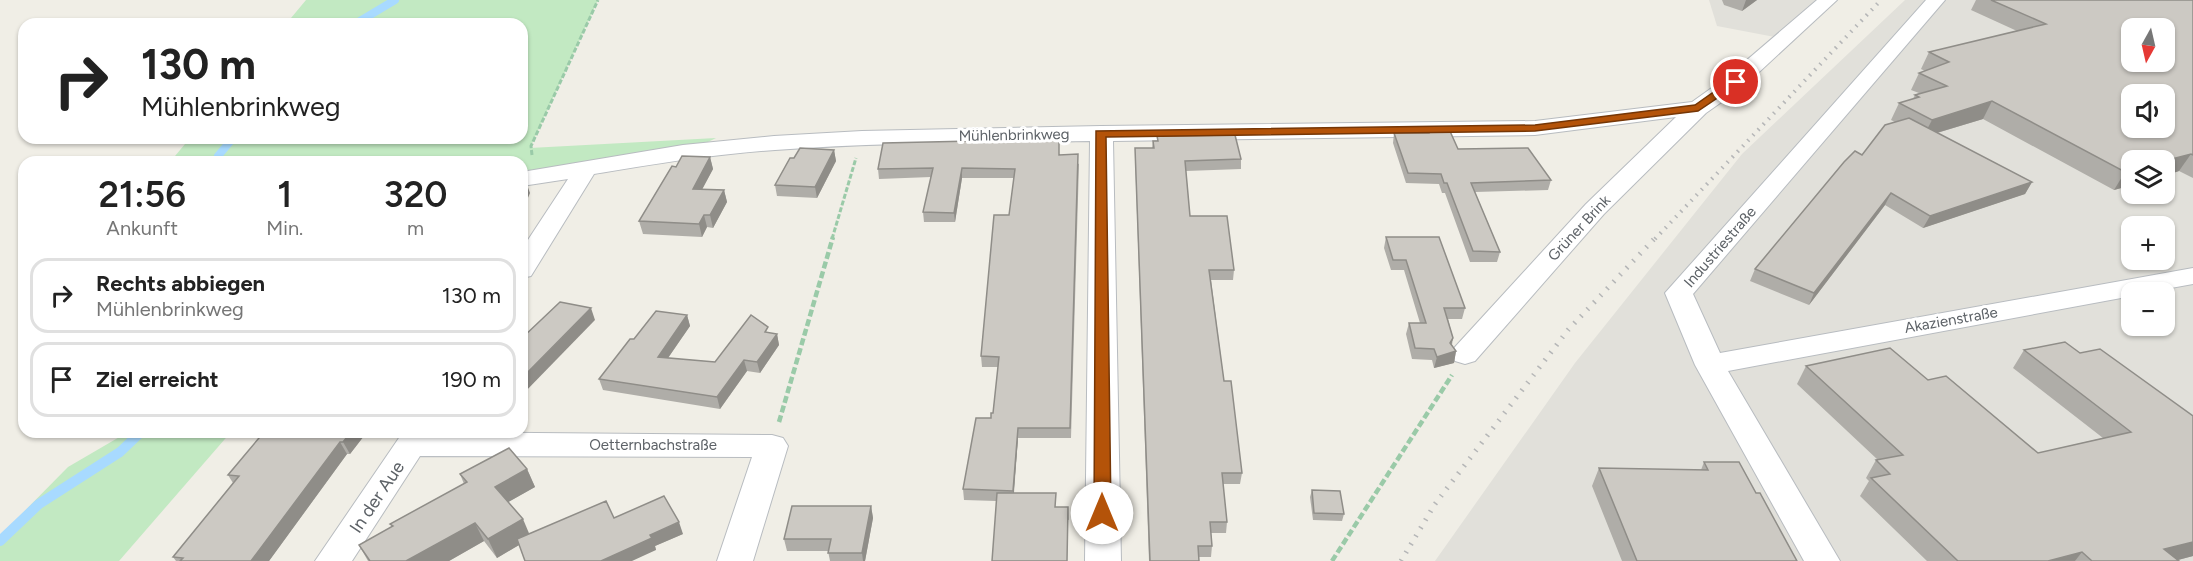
<!DOCTYPE html>
<html lang="de">
<head>
<meta charset="utf-8">
<style>
	:root { --surface:#fff; --page:#f6f6f6; --text:#222; --muted:#767676; --line:#e0e0e0 }
	body { margin:0; font-family:Figtree,sans-serif; background:var(--page); color:var(--text); height:100vh; display:flex; flex-direction:column; font-size:22px; white-space:nowrap }
	* { box-sizing:border-box; margin:0 }
	p { font-size:20px; color:var(--muted) }
	.icon { flex:none; width:33px; height:33px; fill:none; stroke:currentColor; stroke-width:2; stroke-linecap:round; stroke-linejoin:round }
	.map { position:relative; flex:1; overflow:hidden }
	.panel { position:absolute; left:18px; top:156px; width:510px; height:282px; display:flex; flex-direction:column; background:var(--surface); border-radius:18px; box-shadow:0 2px 4px #0004 }
	.panel>* { flex:none }
	.top-card { position:absolute; left:18px; top:18px; width:510px; height:126px; border-radius:18px; box-shadow:0 2px 4px #0004; background:#fff; color:var(--text); overflow:hidden }
	.needle { width:39px; rotate:188deg }
	.buttons { position:absolute; left:2121px; top:18px; display:grid; gap:12px }
	.buttons a { display:grid; place-items:center; width:54px; height:54px; border-radius:12px; background:var(--surface); box-shadow:0 2px 4px #0004; font-size:30px }
	.pin { position:absolute; display:grid; place-items:center; width:51px; height:51px; color:#fff; margin:-26px; border:3px solid #fff; border-radius:50%; box-shadow:0 2px 6px #0007 }
	.me { position:absolute; width:66px; margin:-33px; rotate:0deg; stroke-linejoin:round; filter:drop-shadow(0 0 4px #0008) }
	.turn { display:flex; align-items:center; gap:21px; height:126px; padding:0 24px; font-size:27px }
	.turn .icon { width:78px; height:78px; stroke-width:2.5 }
	.turn b { display:block; font-size:42px; line-height:51px }
	.eta { display:flex; justify-content:space-evenly; align-items:center; height:102px; text-align:center }
	.eta b { font-size:36px; font-weight:600; line-height:42px }
	ul { padding:0; list-style:none }
	li { display:flex; align-items:center; gap:18px; height:75px; margin:0 12px 9px; padding:0 12px; border:3px solid var(--line); border-radius:18px }
	li div { flex:1 }
	li b { display:block; font-size:22px }
	li em { font-style:normal }
	.map>svg:first-child { display:block }
	.industrial { fill:#e1e0da; fill-rule:evenodd }
	.green { fill:#c2e9c2 }
	.lines { fill:none; stroke-linecap:round; stroke-linejoin:round }
	.stream-far1 { stroke:#a8daff; stroke-width:8 }
	.stream { stroke:#a8daff; stroke-width:10 }
	.minor-casing { stroke:#b8bcc0; stroke-width:2 }
	.path-far1 { stroke:#9acaa8; stroke-width:3; stroke-dasharray:5 2; stroke-linecap:butt }
	.path { stroke:#9acaa8; stroke-width:4.5; stroke-dasharray:7 3; stroke-linecap:butt }
	.minor { fill:#fff; fill-rule:evenodd }
	.rail-far1 { stroke:#b5b6b7; stroke-width:4; stroke-dasharray:1.5 6; stroke-linecap:butt }
	.rail { stroke:#b5b6b7; stroke-width:5; stroke-dasharray:1.5 8; stroke-linecap:butt }
	.wall { fill:#afada8 }
	.shaded-wall { fill:#8f8d88 }
	.building { fill:#ccc9c3; stroke:#8f8d88; stroke-width:1.5; fill-rule:evenodd }
	.route { fill:#b45309; stroke:#753606; stroke-width:1.5 }
	.labels { text-anchor:middle; dominant-baseline:central; stroke-width:6; stroke-linejoin:round; paint-order:stroke }
	.street-label { font-size:15px; fill:#5d6267; stroke:#fff }
	.near-street-label { font-size:18px; fill:#5d6267; stroke:#fff }
</style>
</head>
<body>
<div class="map">
<svg width="2193" height="561" viewBox="0 0 2193 561">
	<rect width="100%" height="100%" fill="#f0eee6"/>
	<!-- industrial -->
	<g class="industrial">
		<path d="M1709 0H1828L1780 38 1717 26Z"/>
		<path d="M1905 0H2193V561H1435L1575 363 1742 154ZM2132 28H2164V62H2132ZM2132 94H2164V128H2132ZM2132 160H2164V194H2132ZM2132 226H2164V260H2132ZM2132 292H2164V326H2132Z"/>
	</g>
	<!-- green -->
	<g class="green">
		<path d="M306 0H598L530 148 716 138 696 148 522 174V162H170L190 138H522V24H286Z"/>
		<path d="M128 432H231L119 561H0V536L68 467Z"/>
	</g>
	<g class="lines">
		<!-- stream-far1 -->
		<g class="stream-far1">
			<path d="M355 24 395 0"/>
			<path d="M223 162 218 156 233 138"/>
		</g>
		<!-- stream -->
		<path class="stream" d="M0 541 39 504 120 452 141 432"/>
		<defs>
			<g id="minor">
				<path d="M1817 0H1837L1743 87 1706 113 1604 214 1475 361 1465 364 1455 361 1450 354 1455 347 1586 204 1676 117 1535 135 1113 141 1121 561H1085L1090 141C985 143 880 142 775 150 714 154 655 164 594 174L531 276 522 278V249L568 179 522 186V172L683 145 774 136 862 131 1101 126 1535 121 1692 102 1727 77Z"/>
				<path d="M1926 0H1945L1693 294 1720 353 2193 268V284L2149 292H2132V296L1728 371 1840 561H1804L1695 365 1665 293Z"/>
				<path d="M403 432 772 435 783 438 788 446 753 561H717L752 457 420 456 352 561H315Z"/>
			</g>
		</defs>
		<!-- minor casing -->
		<use href="#minor" class="minor-casing"/>
		<!-- path-far1 -->
		<g class="path-far1">
			<path d="M532 155 531 146 598 0"/>
			<path d="M832 239 856 158"/>
		</g>
		<!-- path -->
		<g class="path">
			<path d="M779 422 833 237"/>
			<path d="M1332 561 1452 375"/>
		</g>
		<!-- minor -->
		<use href="#minor" class="minor"/>
		<!-- rail-far1 -->
		<path class="rail-far1" d="M1655 239 1881 0"/>
		<!-- rail -->
		<path class="rail" d="M1401 561 1435 504 1568 330 1656 237"/>
	</g>
	<!-- wall -->
	<g class="wall">
		<path d="M1722 0H1757L1742 11 1724 5Z"/>
		<path d="M1976 0H2193V178L2179 171 2164 176V160H2132V185L2114 190 1983 119 1937 133 2032 182 2025 194 1923 228 1885 205 1809 305 1750 281 1755 269 1895 122 1891 120 1899 103 1913 99 1915 95 1919 93 1911 90 1919 73 1925 71 1921 69 1929 52 2017 31 1971 10Z"/>
		<path d="M1394 133 1458 149 1551 180 1548 190 1475 192 1500 252 1497 262H1470L1445 193H1442L1439 184 1406 183 1393 143Z"/>
		<path d="M1157 136 1241 159V169L1186 171 1190 216 1234 270 1233 280H1211L1224 381 1242 473 1240 484H1223L1227 522 1226 533H1211L1212 546 1211 557H1199V561H1149L1135 157V148H1152L1153 141H1157Z"/>
		<path d="M834 150 836 161 817 198 777 196 775 185 794 158Z"/>
		<path d="M1059 155 1079 164 1071 438H1018L1014 493 1056 507H1068L1069 520 996 501 964 500 963 489 993 413 998 367H982L981 356 1009 215 1014 178H962L955 222H924L923 212 931 177 879 179 878 169Z"/>
		<path d="M710 157 713 169 702 189 724 190 727 202 713 228 707 227 702 237 643 234 639 221 676 167Z"/>
		<path d="M1386 237 1465 308 1462 319H1448L1453 338 1452 345 1456 351 1454 363 1434 368 1432 360 1412 359 1406 334 1409 323H1420L1404 270H1391L1384 248Z"/>
		<path d="M687 315 690 326 668 358 715 362 769 333 777 334 779 345 760 373 747 371 720 409 603 390 599 379 634 339Z"/>
		<path d="M2024 350 2080 353 2193 416V556L2178 560 2179 561H1927L1860 496 1869 481 1866 478 1876 460H1878L1797 384 1806 366 1928 380 2038 453 2103 438 2013 368Z"/>
		<path d="M367 432 350 454H347L269 561H176L173 557 233 483 228 475Z"/>
		<path d="M1704 462 1756 493 1797 561H1622L1592 486 1599 468 1701 470Z"/>
		<path d="M527 469 535 487 508 502 529 534 614 518 683 534 655 546 656 550 519 545 497 558 484 541 449 561H368L359 545 392 527 390 524 464 484 460 474Z"/>
		<path d="M1312 490 1344 514 1342 521 1313 520 1310 497Z"/>
		<path d="M871 506 873 518 865 561H830L828 551H787L784 539Z"/>
	</g>
	<!-- shaded-wall -->
	<g class="shaded-wall">
		<path d="M1746 0H1757L1742 11Z"/>
		<path d="M1992 101 1983 119 1923 137 1932 120Z"/>
		<path d="M834 150 836 161 817 198 815 187Z"/>
		<path d="M2191 154 2179 171 2164 176V161Z"/>
		<path d="M710 157 713 169 696 201 693 189Z"/>
		<path d="M962 168V178L955 222 954 213Z"/>
		<path d="M2132 170V185L2114 190 2125 172Z"/>
		<path d="M526 182 530 193 522 212V191Z"/>
		<path d="M2032 182 2025 194 1923 228 1930 216Z"/>
		<path d="M724 190 727 202 713 228 710 215Z"/>
		<path d="M1891 193 1885 205 1809 305 1814 293Z"/>
		<path d="M704 215 707 227 702 237 699 224Z"/>
		<path d="M591 308 595 320 522 395V378Z"/>
		<path d="M687 315 690 326 661 368 658 357Z"/>
		<path d="M777 334 779 345 760 373 757 362Z"/>
		<path d="M1453 338 1450 349 1456 351 1454 363 1434 368 1437 357 1450 343Z"/>
		<path d="M744 360 747 371 720 409 717 397Z"/>
		<path d="M1018 428V438L1013 501V491Z"/>
		<path d="M351 432H367L350 454 343 442Z"/>
		<path d="M340 442 347 454 269 561H251Z"/>
		<path d="M527 469 535 487 503 505 495 487Z"/>
		<path d="M871 506 873 518 865 561H863L862 553Z"/>
		<path d="M523 519 531 538 497 558 488 539Z"/>
		<path d="M679 522 683 534 655 546 656 550 632 561H601L650 535Z"/>
		<path d="M475 523 484 541 449 561H406Z"/>
		<path d="M2193 542V556L2174 561 2164 549Z"/>
		<path d="M2082 552 2075 561H2048Z"/>
	</g>
	<!-- building -->
	<g class="building">
		<path d="M1991 0H2193V155L2191 154 2164 161 2132 160V170L2125 172 1992 101 1932 120 1899 103 1919 97 1915 95 1947 86 1919 73 1949 62 1929 52 2046 24ZM2132 28H2164V62H2132ZM2132 94H2164V128H2132Z"/>
		<path d="M1909 118 2032 182 1930 216 1891 193 1814 293 1755 269 1844 162 1855 151 1862 155 1885 125Z"/>
		<path d="M1429 129H1449L1458 149 1528 148 1551 180 1471 183 1500 252 1473 251 1447 183H1444L1441 174 1408 173 1394 133H1429Z"/>
		<path d="M1235 135 1241 159 1185 161 1190 216H1227L1234 270H1209L1224 381H1231L1242 473H1222L1227 522H1210L1212 546H1198L1199 561H1150L1135 148H1154L1153 141H1158L1157 136Z"/>
		<path d="M1059 139V155L1078 154 1070 428H1018L1013 491 963 489 976 418H991V413H993L999 357 981 356 994 215H1009L1015 169 962 168 954 213 923 212 933 168 878 169 883 143Z"/>
		<path d="M800 148 834 150 815 187 775 185 790 158H794Z"/>
		<path d="M682 156 710 157 693 189 724 190 710 215H704L699 224 639 221 672 166 676 167Z"/>
		<path d="M522 182H526L522 191Z"/>
		<path d="M1386 237H1439L1465 308H1444L1453 338 1450 343 1456 351 1437 357 1434 349 1415 348 1409 323H1426L1406 260H1393Z"/>
		<path d="M560 302 591 308 522 378V338Z"/>
		<path d="M656 311 687 315 658 357 715 362 751 315 768 327 765 332 777 334 757 362 744 360 717 397 599 379 630 339H634Z"/>
		<path d="M2065 342 2080 353 2100 349 2193 416V542L2164 549 2179 561H2092L2082 552 2048 561H1958L1871 478 1890 474 1876 460 1903 455 1806 366 1890 348 1928 380 1946 376 2038 453 2131 432 2024 350Z"/>
		<path d="M264 432H351L343 442H340L251 561H180L183 558 173 557 239 476 228 475Z"/>
		<path d="M509 448 527 469 495 487 523 519 488 539 475 523 406 561H370L359 545 393 526 390 524 467 482 460 474Z"/>
		<path d="M1704 462H1739L1756 493H1760L1797 561H1637L1599 468 1708 470Z"/>
		<path d="M1312 490 1340 491 1344 514 1314 513Z"/>
		<path d="M997 493H1056L1055 507H1068L1067 561H992Z"/>
		<path d="M664 496 679 522 650 535 652 538 601 561H525L517 539 606 501 614 518Z"/>
		<path d="M792 506H871L862 553H828L831 539H784Z"/>
	</g>
	<!-- route -->
	<path class="route" d="M1732 79H1736L1741 82 1698 111 1535 131 1106 137 1111 513 1108 518 1102 520 1096 518 1094 513 1096 131 1535 125 1695 105Z"/>
	<g class="labels">
		<!-- street labels -->
		<g class="street-label">
			<text transform="translate(1014 135) rotate(-1)">Mühlenbrinkweg</text>
			<text transform="translate(1579 228) rotate(-47)">Grüner Brink</text>
			<text transform="translate(1720 247) rotate(-49)">Industriestraße</text>
			<text transform="translate(1951 320) rotate(-10)">Akazienstraße</text>
			<text x="653" y="445">Oetternbachstraße</text>
		</g>
		<!-- near-street labels -->
		<g class="near-street-label">
			<text transform="translate(377 497) rotate(-56)">In der Aue</text>
		</g>
	</g>
</svg>
<div class="buttons">
<a><svg class="needle" viewBox="-14 -14 28 28"><path d="M0-13l5 13h-10z" fill="#e53935"/><path d="M0 13l5-13h-10z" fill="#767676"/></svg></a>
<a><svg class="icon" aria-label="sound" viewBox="0 0 24 24"><path d="M4 9h4l5-4v14l-5-4H4zM17 9q2 3 0 6"/></svg></a>
<a><svg class="icon" aria-label="layers" viewBox="0 0 24 24"><path d="M12 4l9 5-9 5-9-5zM3 14l9 5 9-5"/></svg></a>
<a>+</a>
<a>−</a>
</div>
<div class="pin" style="left:1736px;top:82px;background:#d93025"><svg class="icon" aria-label="arrive" viewBox="0 0 24 24"><path d="M6 21V4h12l-3 4 3 4H6"/></svg></div>
<svg class="me" style="left:1102px;top:513px" viewBox="-20 -20 40 40"><circle r="19" fill="#fff"/><path d="M0-13L10 11 0 6-10 11z" fill="#b45309"/></svg>
<div class="top-card">
<div class="turn"><svg class="icon" aria-label="right" viewBox="0 0 24 24"><path d="M7 20v-9h11M14 6l5 5-5 5"/></svg><div><b>130 m</b>Mühlenbrinkweg</div></div>
</div>
<section class="panel">
<div class="eta">
<div><b>21:56</b><p>Ankunft</p></div>
<div><b>1</b><p>Min.</p></div>
<div><b>320</b><p>m</p></div>
</div>
<ul>
<li><svg class="icon" aria-label="right" viewBox="0 0 24 24"><path d="M7 20v-9h11M14 6l5 5-5 5"/></svg><div><b>Rechts abbiegen</b><p>Mühlenbrinkweg</p></div><em>130 m</em></li>
<li><svg class="icon" aria-label="arrive" viewBox="0 0 24 24"><path d="M6 21V4h12l-3 4 3 4H6"/></svg><div><b>Ziel erreicht</b></div><em>190 m</em></li>
</ul>
</section>
</div>
</body>
</html>
